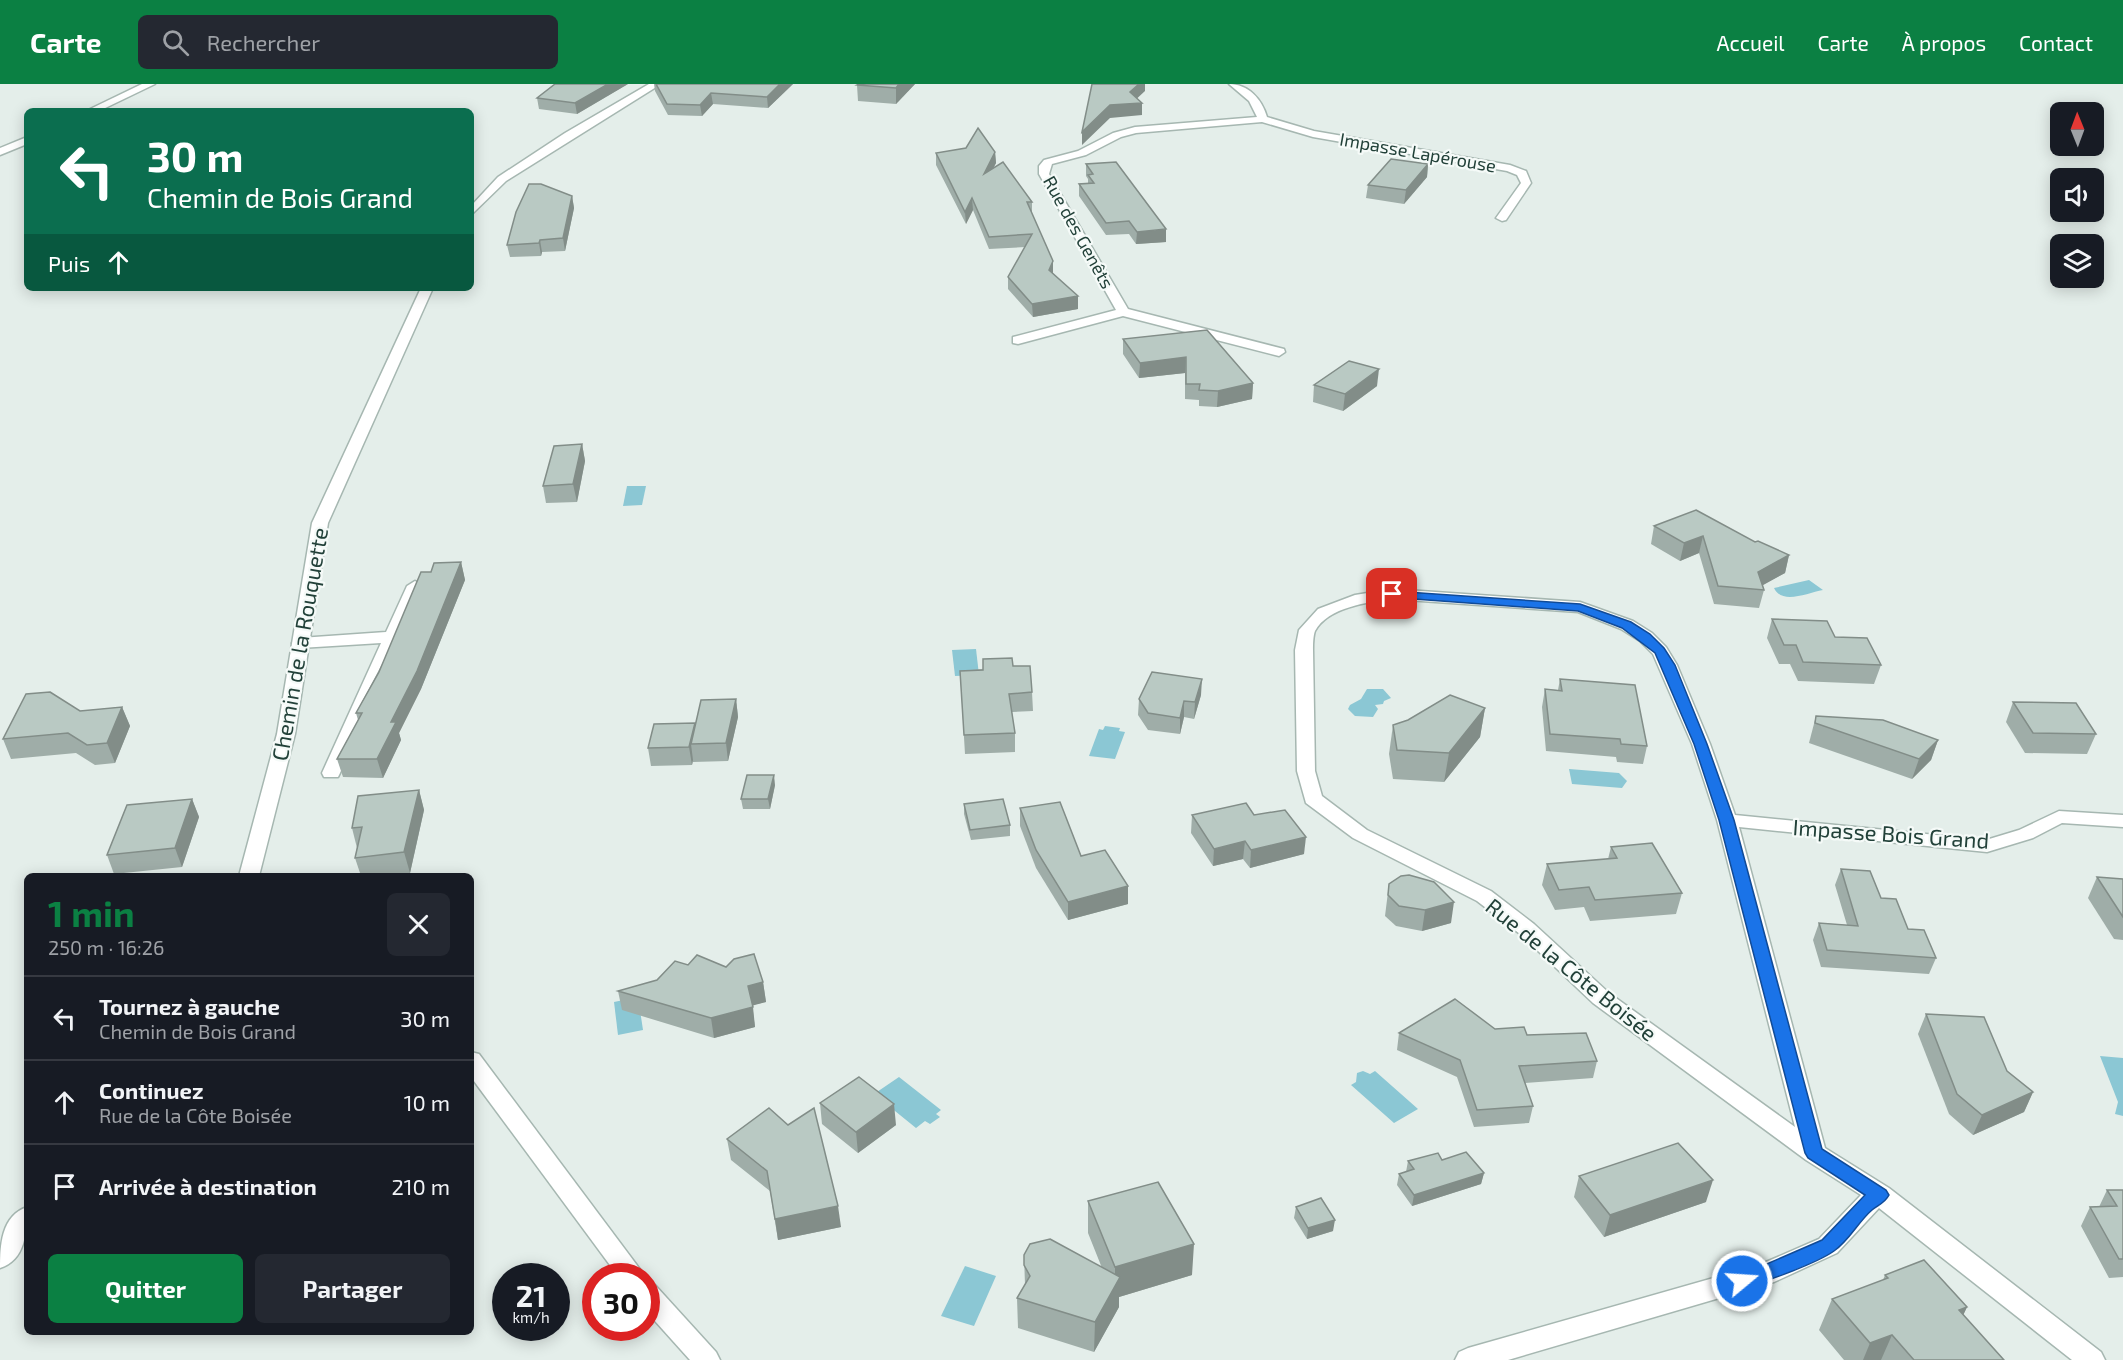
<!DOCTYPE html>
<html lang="fr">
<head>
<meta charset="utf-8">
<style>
	:root { --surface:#171b24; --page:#242831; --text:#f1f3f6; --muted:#9ea1a6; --line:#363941; --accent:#0b8043 }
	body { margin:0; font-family:"Exo 2",sans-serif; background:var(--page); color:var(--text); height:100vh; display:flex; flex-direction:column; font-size:22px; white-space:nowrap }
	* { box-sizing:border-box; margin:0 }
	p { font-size:20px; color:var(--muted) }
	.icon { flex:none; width:33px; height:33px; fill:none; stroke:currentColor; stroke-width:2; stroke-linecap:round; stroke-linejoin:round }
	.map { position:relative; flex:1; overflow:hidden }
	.drawer { position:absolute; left:24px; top:789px; width:450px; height:462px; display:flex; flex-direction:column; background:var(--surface); border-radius:9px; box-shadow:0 3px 15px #0003 }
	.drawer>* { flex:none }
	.top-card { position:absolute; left:24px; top:24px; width:450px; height:183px; border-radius:9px; box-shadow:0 3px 15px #0003; background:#0b6e4f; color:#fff; overflow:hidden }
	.needle { width:39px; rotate:359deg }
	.buttons { position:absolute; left:2050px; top:18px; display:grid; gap:12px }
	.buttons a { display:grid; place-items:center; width:54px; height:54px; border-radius:9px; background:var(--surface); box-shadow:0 3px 15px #0003; font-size:30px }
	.speed { position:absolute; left:492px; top:1179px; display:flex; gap:12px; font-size:30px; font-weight:700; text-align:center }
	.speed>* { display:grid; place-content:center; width:78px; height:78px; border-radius:50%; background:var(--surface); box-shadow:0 3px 15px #0003; line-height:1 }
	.speed small { font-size:15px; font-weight:400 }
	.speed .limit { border:9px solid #d22; background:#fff; color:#111 }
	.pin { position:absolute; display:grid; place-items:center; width:51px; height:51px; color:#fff; margin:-26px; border-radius:12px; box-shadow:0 3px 9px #0006 }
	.me { position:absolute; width:66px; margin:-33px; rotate:72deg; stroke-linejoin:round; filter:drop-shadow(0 0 4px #0008) }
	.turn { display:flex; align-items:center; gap:21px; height:126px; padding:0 24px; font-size:27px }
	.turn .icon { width:78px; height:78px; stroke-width:2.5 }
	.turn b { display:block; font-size:42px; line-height:51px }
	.then { display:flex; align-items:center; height:57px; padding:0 24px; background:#0003; gap:12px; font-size:22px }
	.round { display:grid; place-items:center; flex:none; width:63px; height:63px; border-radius:9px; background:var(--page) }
	.head { display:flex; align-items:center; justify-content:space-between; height:102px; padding:0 24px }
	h1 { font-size:36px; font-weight:700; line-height:45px; color:var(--accent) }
	.primary-button { display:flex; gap:12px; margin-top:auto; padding:12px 24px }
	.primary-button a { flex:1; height:69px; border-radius:9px; background:var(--accent); color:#fff; font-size:24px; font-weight:700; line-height:69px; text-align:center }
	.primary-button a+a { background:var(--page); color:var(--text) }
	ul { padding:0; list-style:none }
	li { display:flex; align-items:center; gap:18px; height:84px; padding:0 24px; border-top:2px solid var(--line) }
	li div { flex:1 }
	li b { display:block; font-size:22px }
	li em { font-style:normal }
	header { display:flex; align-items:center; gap:36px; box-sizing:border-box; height:84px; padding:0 30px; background:var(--accent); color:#fff }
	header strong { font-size:28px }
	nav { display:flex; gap:33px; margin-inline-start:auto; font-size:21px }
	.search { width:420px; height:54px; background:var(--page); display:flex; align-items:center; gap:15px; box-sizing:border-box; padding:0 21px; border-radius:9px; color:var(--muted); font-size:22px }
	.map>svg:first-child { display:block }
	.water { fill:#8bc7d4 }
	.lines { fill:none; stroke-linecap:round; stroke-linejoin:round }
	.service-casing { stroke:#a6b7b1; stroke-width:3 }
	.minor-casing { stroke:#a6b7b1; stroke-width:3 }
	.service { fill:#fff; fill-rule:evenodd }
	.minor { fill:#fff; fill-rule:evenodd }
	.wall { fill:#9fada8 }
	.shaded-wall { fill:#828d88 }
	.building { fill:#b9c9c3; stroke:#828d88; stroke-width:1.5 }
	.route { fill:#1a73e8; stroke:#114b97; stroke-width:1.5 }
	.labels { text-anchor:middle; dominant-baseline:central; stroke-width:4.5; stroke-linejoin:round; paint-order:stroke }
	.far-street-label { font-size:18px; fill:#224139; stroke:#f5faf8 }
	.street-label { font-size:22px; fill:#224139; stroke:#f5faf8 }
</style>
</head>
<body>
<header>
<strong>Carte</strong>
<div class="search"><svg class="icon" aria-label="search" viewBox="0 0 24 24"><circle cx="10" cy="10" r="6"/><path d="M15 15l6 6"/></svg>Rechercher</div>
<nav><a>Accueil</a><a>Carte</a><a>À propos</a><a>Contact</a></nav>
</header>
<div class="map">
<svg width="2123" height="1276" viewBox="0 0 2123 1276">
	<rect width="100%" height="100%" fill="#e4eeea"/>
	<!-- water -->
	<g class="water">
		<path d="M627 402H646L642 421 623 422Z"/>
		<path d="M1809 496 1823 506C1807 509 1782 521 1774 504Z"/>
		<path d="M976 565 979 591 955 592 952 566Z"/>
		<path d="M1367 605H1383L1391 614 1384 617 1383 620 1375 621 1378 625 1373 633 1355 632 1348 625 1350 621 1361 615Z"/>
		<path d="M1105 642 1120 644 1119 647 1125 648 1115 675 1089 672 1099 645 1103 646Z"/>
		<path d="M1569 685 1619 689 1627 697 1622 704 1572 700Z"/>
		<path d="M638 913 643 946 618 951 614 918Z"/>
		<path d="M2100 972 2123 974V1032L2115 1030 2118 1018Z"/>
		<path d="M1363 987 1370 990 1375 987 1418 1025 1394 1039 1351 1001 1356 998 1357 989Z"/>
		<path d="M899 993 941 1026 936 1030 940 1033 930 1040 925 1037 916 1044 874 1010Z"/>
		<path d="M965 1182 996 1192 974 1242 941 1232Z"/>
	</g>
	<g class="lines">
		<defs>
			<path id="service" d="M415 497 423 502 340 689 338 693H324L322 689 381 559 300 564 292 559 300 554 386 548 407 502Z"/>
			<g id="minor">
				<path d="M142 0H155L99 27H86Z"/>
				<path d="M649 0H661L506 97 471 131V122L498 93 565 49Z"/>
				<path d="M1229 0C1248 0 1262 15 1267 33L1314 47 1510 81 1526 87 1531 99 1506 136 1502 137 1496 134 1521 99 1517 91 1507 87 1313 53 1262 38 1136 49 1121 53 1086 71 1052 80 1049 90 1128 225 1284 265 1285 268 1279 272 1123 232 1018 260 1013 259V253L1116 226 1039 90V82L1044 76 1078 67 1113 49 1135 43 1257 33 1249 17Z"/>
				<path d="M27 53V60L0 71V64Z"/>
				<path d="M421 204H433L328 439 295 650 259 792H239L277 650 312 439Z"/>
				<path d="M1392 505 1580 518 1633 537 1652 549 1666 563 1677 581 1710 660 1735 731 1986 756 2019 746 2059 727 2123 731V743L2062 739 2033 754 1987 768 1739 743 1825 1064 1889 1104 2101 1268 2105 1276H2072L1879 1124 1837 1169 1774 1198 1508 1276H1455L1459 1268 1468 1264 1759 1181 1819 1155 1861 1111 1806 1076 1593 919 1520 850 1477 817 1353 754 1306 719 1297 687 1295 566 1299 546 1318 525 1355 511ZM1392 515 1578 528 1621 545 1640 557 1653 570 1692 660 1717 736 1795 1043 1609 909 1534 840 1491 807 1367 746 1322 712 1315 687 1313 566C1313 561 1313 552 1315 547 1328 523 1369 518 1392 515Z"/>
				<path d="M471 968 479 970 645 1192H618L471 993Z"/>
				<path d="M27 1123C27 1146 26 1176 0 1184 0 1162 1 1132 27 1123Z"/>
				<path d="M646 1198 655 1201 716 1268 720 1276H690L646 1227Z"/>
			</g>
		</defs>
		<!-- service casing -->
		<use href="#service" class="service-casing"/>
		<!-- minor casing -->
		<use href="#minor" class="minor-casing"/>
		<!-- service -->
		<use href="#service" class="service"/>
		<!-- minor -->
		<use href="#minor" class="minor"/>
	</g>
	<!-- wall -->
	<g class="wall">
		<path d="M628 0 577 30 539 25 537 14Z"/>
		<path d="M654 0H793L768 24 713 20 702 32 668 31 655 7Z"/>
		<path d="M915 0 896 20 858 17 857 1Z"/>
		<path d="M966 64 995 68 996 79 993 84 1032 118V130L1053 190 1078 212V225L1033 233 1008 205V193L1025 163 989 165 973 126 966 140 936 81V69Z"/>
		<path d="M1086 80 1166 158 1136 160 1129 150 1106 151 1079 112V100L1088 99V95L1086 92Z"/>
		<path d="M1428 80 1427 93 1404 120 1366 114 1368 101Z"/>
		<path d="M572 112 574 124 565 167 542 168 541 172 510 173 507 161Z"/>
		<path d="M1123 255 1253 299 1252 315 1217 323 1199 322V316L1185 315V289L1139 294 1123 270Z"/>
		<path d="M1314 301 1377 302 1343 327 1313 318Z"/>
		<path d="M582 360 585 377 577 418 546 419 543 402Z"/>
		<path d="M1654 442 1755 458 1789 471 1785 489 1762 501 1764 506 1759 524 1714 520 1699 469 1680 477 1651 460Z"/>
		<path d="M461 478 465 496 421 605 399 649 401 656 383 694 343 693 337 675 358 636 356 629 431 488Z"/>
		<path d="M1772 535 1835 553 1881 581 1874 600 1798 597 1790 580H1779L1767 554Z"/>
		<path d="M1013 582 1032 608 1033 627 1012 628 1015 649V668L965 670 960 587Z"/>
		<path d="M1560 595 1647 662 1643 680 1617 678 1616 673 1546 667 1542 623 1545 605 1558 606Z"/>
		<path d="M1201 611 1194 635 1184 633 1180 650 1148 646 1138 631 1139 615Z"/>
		<path d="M736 615 738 633 728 677 693 678V676L692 681 651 682 648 664 695 639Z"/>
		<path d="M2013 618 2096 650 2087 670 2025 669 2006 638Z"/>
		<path d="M122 623 130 642 115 679 95 681 76 669 11 675 3 655 80 627Z"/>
		<path d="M1485 624 1480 653 1444 698 1393 695 1389 670 1393 641Z"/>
		<path d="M1816 632 1938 656 1931 676 1912 695 1809 659Z"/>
		<path d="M775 701 770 725H743L741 715Z"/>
		<path d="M419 706 424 726 410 789 383 792H361L355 774 357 764 352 744Z"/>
		<path d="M192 715 199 733 182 783 114 790 107 771Z"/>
		<path d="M964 720 1010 741V752L971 756 964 730Z"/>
		<path d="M1020 724 1081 772 1128 820 1068 836 1036 784 1020 742Z"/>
		<path d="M1192 731H1254L1304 770 1250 784 1243 775 1213 782 1191 749Z"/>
		<path d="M1611 763 1682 809 1676 830 1590 837 1584 823 1555 826 1542 801 1547 780 1608 775Z"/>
		<path d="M1841 785 1881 814 1908 845 1936 874 1929 890 1821 883 1813 856 1819 839 1847 841 1835 801Z"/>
		<path d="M2097 793 2123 795V856L2114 855 2088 814Z"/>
		<path d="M1389 800 1451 839 1422 847 1396 842 1385 832Z"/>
		<path d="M688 881 763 898 766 918 752 921 755 943 714 954 622 926 618 907 657 896Z"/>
		<path d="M1926 930 2007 987 2033 1008 2024 1028 1973 1051 1949 1030 1918 950Z"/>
		<path d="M1495 945 1527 951 1597 977 1593 994 1525 999 1533 1022 1529 1039 1474 1043 1457 993 1397 966 1399 949Z"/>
		<path d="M820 1019 896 1041 858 1069 822 1040Z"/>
		<path d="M727 1055 841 1143 778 1156 770 1107 731 1076Z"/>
		<path d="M1442 1076 1484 1089 1481 1100 1412 1122 1397 1101 1399 1090 1406 1088 1408 1077Z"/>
		<path d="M1579 1092 1706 1118 1604 1153 1574 1113Z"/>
		<path d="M2107 1106H2123V1193L2109 1194 2081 1142 2090 1123H2099Z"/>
		<path d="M1088 1117 1192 1191 1119 1213V1223L1094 1268 1018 1244 1017 1214 1025 1201 1024 1171 1102 1184 1088 1149Z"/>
		<path d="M1296 1123 1333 1147 1307 1155 1294 1134Z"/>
		<path d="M1885 1191 1967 1223 1963 1231 2004 1276H1844L1819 1246 1832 1215 1883 1196Z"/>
	</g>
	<!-- shaded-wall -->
	<g class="shaded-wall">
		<path d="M608 0H628L577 30 575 19Z"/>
		<path d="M780 0H793L768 24 767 13Z"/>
		<path d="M899 0H915L896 20V4Z"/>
		<path d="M1139 0H1145V7L1131 20 1142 19V31L1110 34 1082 61V48L1110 21 1130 8Z"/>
		<path d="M711 9 713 20 702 32 700 21Z"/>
		<path d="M995 68 996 79 985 101 984 90Z"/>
		<path d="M1428 80 1427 93 1404 120 1406 106Z"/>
		<path d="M572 112 574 124 565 167 563 154Z"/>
		<path d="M972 114 973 126 966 140 965 128Z"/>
		<path d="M1166 145V158L1136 160 1137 148Z"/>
		<path d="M540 156 542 168 541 172 539 159Z"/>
		<path d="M1053 177V189L1049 198V186Z"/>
		<path d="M1078 212V225L1033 233 1032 220Z"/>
		<path d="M1186 273 1185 289 1139 294 1140 279Z"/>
		<path d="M1379 285 1377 302 1343 327 1345 310Z"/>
		<path d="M1253 299 1252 315 1217 323 1218 307Z"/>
		<path d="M582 360 585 377 577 418 573 400Z"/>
		<path d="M1703 452 1699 469 1680 477 1684 459Z"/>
		<path d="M1789 471 1785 489 1756 505 1758 488Z"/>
		<path d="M461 478 465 496 421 605 399 649 401 656 383 694 377 675 391 638Z"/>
		<path d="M1202 595 1201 611 1194 635 1195 618Z"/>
		<path d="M736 615 738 633 728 677 726 659Z"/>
		<path d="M1184 617V633L1180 650V634Z"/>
		<path d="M122 623 130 642 115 679 107 659Z"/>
		<path d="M1485 624 1480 653 1444 698 1449 669Z"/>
		<path d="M695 639 691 660 693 676 692 681 689 663Z"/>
		<path d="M1938 656 1931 676 1912 695 1919 675Z"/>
		<path d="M774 691 775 701 770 725 768 715Z"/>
		<path d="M419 706 424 726 410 789 404 768Z"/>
		<path d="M192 715 199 733 182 783 175 764Z"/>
		<path d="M1306 753 1304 770 1250 784 1251 766Z"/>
		<path d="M1245 757 1243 775 1213 782 1214 765Z"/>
		<path d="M1128 802V820L1068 836V818Z"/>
		<path d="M1454 818 1451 839 1422 847 1425 826Z"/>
		<path d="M763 898 766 918 751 922 748 902Z"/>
		<path d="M753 923 755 943 714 954 711 934Z"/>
		<path d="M2033 1008 2024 1028 1973 1051 1982 1031Z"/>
		<path d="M894 1020 896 1041 858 1069 856 1048Z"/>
		<path d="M1484 1089 1481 1100 1412 1122 1414 1111Z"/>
		<path d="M1713 1096 1706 1118 1604 1153 1610 1131Z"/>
		<path d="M838 1122 841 1143 778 1156 775 1135Z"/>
		<path d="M1335 1136 1333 1147 1307 1155 1308 1144Z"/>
		<path d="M1194 1160 1192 1191 1119 1213V1223L1094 1268 1095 1238 1115 1202V1183Z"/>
		<path d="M1967 1223 1952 1255 1959 1226Z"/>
		<path d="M1892 1251 1881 1276H1863L1870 1259Z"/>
	</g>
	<!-- building -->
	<g class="building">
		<path d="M555 0H608L575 19 537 14Z"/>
		<path d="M656 0H780L767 13 711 9 700 21 667 20Z"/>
		<path d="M859 0H899L896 4 857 1Z"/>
		<path d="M1092 0H1139L1130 8 1142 19 1110 21 1082 48Z"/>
		<path d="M978 44 995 68 984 90 1003 78 1032 118H1027L1053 177 1049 186 1078 212 1032 220 1008 193 1032 150 989 153 972 114 965 128 936 69 966 64Z"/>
		<path d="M1391 75 1428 80 1406 106 1368 101Z"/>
		<path d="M1116 78 1166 145 1137 148 1129 137 1106 139 1079 100 1094 99 1088 91 1093 90 1086 80Z"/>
		<path d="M529 100H541L572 112 563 154 540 156 539 159 507 161 516 128Z"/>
		<path d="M1207 246 1253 299 1218 307 1199 306 1200 300H1186V273L1140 279 1123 255Z"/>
		<path d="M1349 277 1379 285 1345 310 1314 301Z"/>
		<path d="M582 360 573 400 543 402 554 362Z"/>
		<path d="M1696 426 1755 458 1758 457 1789 471 1758 488 1764 506 1718 502 1703 452 1684 459 1654 442Z"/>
		<path d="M461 478 417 587 391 638H396L377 675H337L362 629H356L379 588 421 488H431L434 479Z"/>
		<path d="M1772 535 1827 537 1835 553 1867 554 1881 581 1803 578 1796 561H1784Z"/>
		<path d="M1012 574 1013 582H1030L1032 608 1009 610 1015 649 964 651 960 587 983 586V575Z"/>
		<path d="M1152 588 1202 595 1195 618 1184 617 1180 634 1148 629 1139 615Z"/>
		<path d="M1560 595 1635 601 1647 662 1621 660 1620 655 1550 650 1545 605 1562 607Z"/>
		<path d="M50 608 80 627 122 623 107 659 87 661 68 649 3 655 26 610Z"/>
		<path d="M1450 611 1485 624 1449 669 1397 666 1393 641 1408 636Z"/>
		<path d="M736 615 726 659 691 660 701 616Z"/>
		<path d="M2013 618 2076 619 2096 650 2033 649Z"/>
		<path d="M1816 632 1883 636 1938 656 1919 675 1815 639Z"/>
		<path d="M695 639 689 663 648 664 654 640Z"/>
		<path d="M747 691H774L768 715H741Z"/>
		<path d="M419 706 404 768 355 774 362 743 352 744 358 712Z"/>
		<path d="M192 715 175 764 107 771 127 721Z"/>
		<path d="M1003 715 1010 741 970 746 964 720Z"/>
		<path d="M1060 718 1081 772 1105 766 1128 802 1068 818 1036 766 1020 724Z"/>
		<path d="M1246 719 1254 731 1285 726 1306 753 1251 766 1245 757 1214 765 1192 731Z"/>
		<path d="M1652 759 1682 809 1595 816 1589 803 1559 806 1547 780 1617 774 1611 763Z"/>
		<path d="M1841 785 1870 787 1881 814 1896 815 1908 845 1924 846 1936 874 1827 866 1819 839 1858 842Z"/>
		<path d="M1409 791 1434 798 1454 818 1425 826 1399 822 1388 811 1389 800 1401 792Z"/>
		<path d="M2097 793 2123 795V833Z"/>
		<path d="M754 870 763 898 748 902 753 923 711 934 618 907 657 896 675 877 688 881 697 871 726 883 734 875Z"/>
		<path d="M1455 915 1495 945 1524 943 1527 951 1586 949 1597 977 1519 982 1533 1022 1477 1026 1460 976 1399 949Z"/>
		<path d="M1926 930 1984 933 2007 987 2033 1008 1982 1031 1957 1010Z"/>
		<path d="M859 993 894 1020 856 1048 820 1019Z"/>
		<path d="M769 1024 788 1041 814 1024 838 1122 775 1135 767 1087 727 1055Z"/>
		<path d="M1678 1059 1713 1096 1610 1131 1579 1092Z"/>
		<path d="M1466 1068 1484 1089 1414 1111 1399 1090 1414 1085 1408 1077 1438 1069 1442 1076Z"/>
		<path d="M1158 1098 1194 1160 1115 1183 1088 1117Z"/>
		<path d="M2107 1106H2123V1175H2119L2090 1123 2117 1122Z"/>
		<path d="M1321 1114 1335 1136 1308 1144 1296 1123Z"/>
		<path d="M1050 1155 1120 1193 1095 1238 1017 1214 1030 1192 1024 1181V1171L1030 1160Z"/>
		<path d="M1924 1176 1967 1223 1959 1226 2004 1276H1914L1892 1251 1870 1259 1832 1215 1888 1194 1885 1191Z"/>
	</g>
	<!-- route -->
	<path class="route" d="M1392 507 1580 520 1631 538 1650 550 1664 564 1675 581 1707 660 1734 736 1822 1065 1886 1106 1889 1111C1885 1119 1878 1121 1872 1126 1858 1138 1849 1157 1834 1167 1820 1177 1749 1207 1735 1202L1732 1197 1735 1191 1760 1183 1822 1156 1865 1111 1808 1074 1805 1069 1719 736 1694 660 1655 569 1622 544 1578 527 1387 513 1386 510Z"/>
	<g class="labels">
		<!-- far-street labels -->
		<g class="far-street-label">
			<text transform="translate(1418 68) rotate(10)">Impasse Lapérouse</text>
			<text transform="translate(1079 148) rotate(61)">Rue des Genêts</text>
		</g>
		<!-- street labels -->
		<g class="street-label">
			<text transform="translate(299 560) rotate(-80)">Chemin de la Rouquette</text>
			<text transform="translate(1891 749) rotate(4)">Impasse Bois Grand</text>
			<text transform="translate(1572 885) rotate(39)">Rue de la Côte Boisée</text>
		</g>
	</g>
</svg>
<div class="buttons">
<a><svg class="needle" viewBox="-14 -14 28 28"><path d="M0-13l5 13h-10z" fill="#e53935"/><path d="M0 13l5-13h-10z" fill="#9ea1a6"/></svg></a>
<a><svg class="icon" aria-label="sound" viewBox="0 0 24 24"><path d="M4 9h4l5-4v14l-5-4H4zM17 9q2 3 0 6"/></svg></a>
<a><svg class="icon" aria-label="layers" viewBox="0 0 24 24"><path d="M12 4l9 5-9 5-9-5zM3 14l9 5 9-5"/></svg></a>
</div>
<div class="speed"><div>21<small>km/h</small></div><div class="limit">30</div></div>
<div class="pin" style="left:1392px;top:510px;background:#d93025"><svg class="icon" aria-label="arrive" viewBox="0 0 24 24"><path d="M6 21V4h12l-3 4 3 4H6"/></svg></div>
<svg class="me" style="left:1742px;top:1197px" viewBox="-20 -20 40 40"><circle r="17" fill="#1a73e8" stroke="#fff" stroke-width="3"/><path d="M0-11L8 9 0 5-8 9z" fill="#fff"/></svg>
<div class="top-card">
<div class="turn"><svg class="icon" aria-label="left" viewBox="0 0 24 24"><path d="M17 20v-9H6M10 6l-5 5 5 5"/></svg><div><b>30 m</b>Chemin de Bois Grand</div></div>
<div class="then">Puis<svg class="icon" aria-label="ahead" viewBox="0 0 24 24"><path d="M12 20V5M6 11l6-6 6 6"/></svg></div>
</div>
<section class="drawer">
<div class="head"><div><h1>1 min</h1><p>250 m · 16:26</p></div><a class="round"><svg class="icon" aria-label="close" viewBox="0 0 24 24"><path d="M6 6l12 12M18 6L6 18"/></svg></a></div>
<ul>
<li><svg class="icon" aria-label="left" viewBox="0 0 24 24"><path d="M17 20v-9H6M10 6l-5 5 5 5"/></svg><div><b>Tournez à gauche</b><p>Chemin de Bois Grand</p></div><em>30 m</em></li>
<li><svg class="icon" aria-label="ahead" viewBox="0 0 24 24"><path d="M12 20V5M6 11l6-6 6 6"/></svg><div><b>Continuez</b><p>Rue de la Côte Boisée</p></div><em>10 m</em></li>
<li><svg class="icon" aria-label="arrive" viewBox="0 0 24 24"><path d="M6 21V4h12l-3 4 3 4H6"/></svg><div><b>Arrivée à destination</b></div><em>210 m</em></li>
</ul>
<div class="primary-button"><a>Quitter</a><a>Partager</a></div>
</section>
</div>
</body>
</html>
